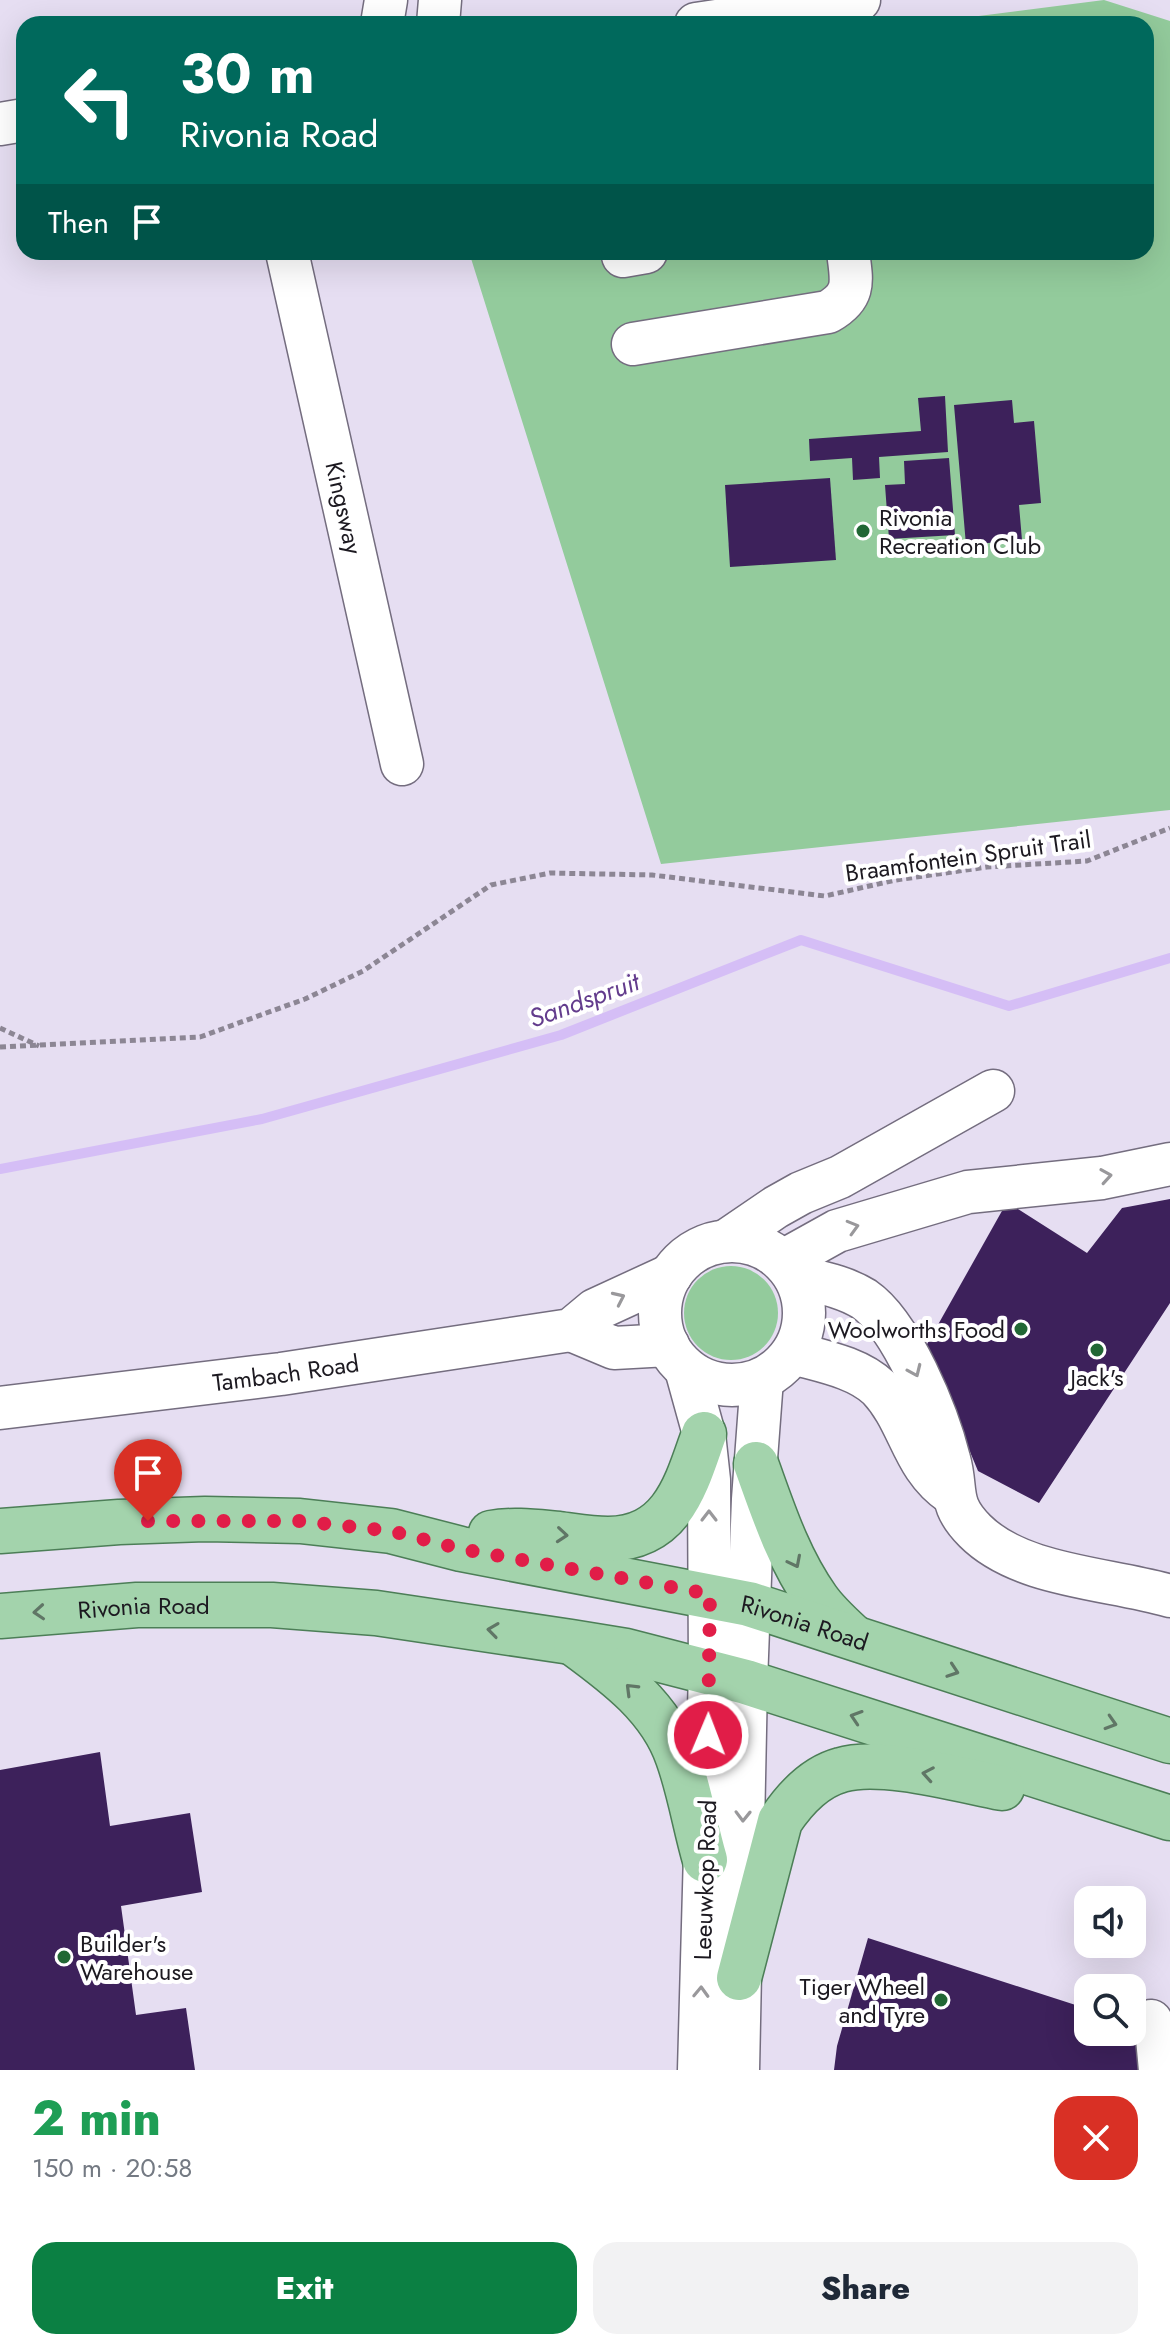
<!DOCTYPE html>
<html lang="en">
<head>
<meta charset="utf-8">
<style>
	:root { --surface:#fff; --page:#f2f2f3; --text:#1f2937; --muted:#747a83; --accent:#0b8043 }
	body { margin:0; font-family:Jost,sans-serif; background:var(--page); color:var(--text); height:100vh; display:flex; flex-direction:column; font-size:30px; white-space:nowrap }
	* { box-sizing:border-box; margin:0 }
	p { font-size:26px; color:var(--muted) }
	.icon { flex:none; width:44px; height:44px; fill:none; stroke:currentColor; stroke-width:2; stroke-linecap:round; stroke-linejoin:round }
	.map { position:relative; height:2070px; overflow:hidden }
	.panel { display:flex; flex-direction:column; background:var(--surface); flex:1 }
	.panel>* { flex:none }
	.top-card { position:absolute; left:16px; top:16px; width:1138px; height:244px; border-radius:24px; box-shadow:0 8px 32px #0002; background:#00695c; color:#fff; overflow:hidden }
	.buttons { position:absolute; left:1074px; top:1886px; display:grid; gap:16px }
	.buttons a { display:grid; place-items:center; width:72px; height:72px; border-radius:16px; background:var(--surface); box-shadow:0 8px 32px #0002; font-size:40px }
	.pin { position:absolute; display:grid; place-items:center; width:68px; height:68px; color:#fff; margin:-82px -34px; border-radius:50% 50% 50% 0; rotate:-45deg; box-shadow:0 0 8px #0007 }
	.pin .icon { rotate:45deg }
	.me { position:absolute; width:88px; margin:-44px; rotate:1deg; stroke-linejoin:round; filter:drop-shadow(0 0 6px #0008) }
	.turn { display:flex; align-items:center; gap:28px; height:168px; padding:0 32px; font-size:36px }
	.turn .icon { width:104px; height:104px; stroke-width:2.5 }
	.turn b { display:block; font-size:56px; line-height:68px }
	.then { display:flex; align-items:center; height:76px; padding:0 32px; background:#0003; gap:16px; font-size:30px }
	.round { display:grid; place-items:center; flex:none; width:84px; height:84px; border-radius:24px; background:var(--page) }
	.overview { display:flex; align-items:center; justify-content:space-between; height:136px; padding:0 32px }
	h1 { font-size:48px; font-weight:800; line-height:60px; color:#1e9e55 }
	.action { display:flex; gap:16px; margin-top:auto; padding:16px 32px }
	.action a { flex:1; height:92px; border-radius:24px; background:var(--accent); color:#fff; font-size:32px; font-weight:800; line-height:92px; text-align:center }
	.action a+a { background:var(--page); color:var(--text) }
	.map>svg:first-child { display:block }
	.green { fill:#93cb9c }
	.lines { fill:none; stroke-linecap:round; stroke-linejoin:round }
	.stream { stroke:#d5bef6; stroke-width:10 }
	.building { fill:#3d215b }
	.minor-casing { stroke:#746d7f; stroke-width:45 }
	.major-casing { stroke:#4c7e57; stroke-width:47 }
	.path { stroke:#8c8694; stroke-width:5; stroke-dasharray:6 4; stroke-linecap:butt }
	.minor { stroke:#fff; stroke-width:42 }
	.major { stroke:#a3d3ac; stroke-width:44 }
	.oneway { stroke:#99989b }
	.oneway2 { stroke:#607666 }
	.route { stroke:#e11d48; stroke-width:14; stroke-dasharray:0 25.2 }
	.poi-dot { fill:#216734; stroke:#fff; stroke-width:3 }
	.labels { text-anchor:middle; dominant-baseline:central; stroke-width:8; stroke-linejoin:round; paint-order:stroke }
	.street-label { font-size:24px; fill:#1c1920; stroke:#fff }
	.poi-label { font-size:24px; fill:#1c1920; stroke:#fff; text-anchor:start }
	.water-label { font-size:26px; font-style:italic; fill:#633c8d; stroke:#fff }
</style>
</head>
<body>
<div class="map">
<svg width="1170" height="2070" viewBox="0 0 1170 2070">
	<rect width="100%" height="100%" fill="#e6def2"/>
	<!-- green -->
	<g class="green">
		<path d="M1104 0 1170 21V810L661 864 469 252H1146V24H916Z"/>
		<circle cx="731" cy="1313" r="47"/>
	</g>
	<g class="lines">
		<!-- stream -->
		<path class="stream" d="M0 1169 262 1119 561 1035 801 940 1009 1006 1170 958"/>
	</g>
	<!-- building -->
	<g class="building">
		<path d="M945 396 948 452 879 457 880 478 853 480 852 458 810 461 809 439 921 431 918 398Z"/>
		<path d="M1012 400 1014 423 1034 421 1041 503 1019 505 1022 540 966 545 954 405Z"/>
		<path d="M949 458 955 535 889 539 885 485 905 484 904 461Z"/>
		<path d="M830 478 836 560 730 567 725 485Z"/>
		<path d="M1170 1199V1303L1039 1503 978 1471 926 1346 1007 1202 1087 1253 1122 1208Z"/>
		<path d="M100 1752 110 1826 190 1813 202 1892 121 1906 136 2015 186 2008 195 2070H0V1770Z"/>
		<path d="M868 1938 1088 2009V2032H1132V2023L1154 2070H834L837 2046Z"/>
	</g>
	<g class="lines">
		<defs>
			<g id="minor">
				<path d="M382 24 386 0"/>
				<path d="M438 24 440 0"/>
				<path d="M696 24 859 0"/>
				<path d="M0 124 24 120"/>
				<path id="s1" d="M287 252 402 764"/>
				<path d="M623 256 646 252"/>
				<path d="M633 344 828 312C856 296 852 282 848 252"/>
				<circle cx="732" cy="1313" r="72"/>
				<path d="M726 1241 776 1207 801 1193 840 1177 993 1091"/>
				<path d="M783 1261 837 1231 968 1192 1102 1178 1170 1164"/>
				<path d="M795 1276C818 1282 843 1286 864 1299 902 1325 938 1415 949 1459 958 1491 947 1503 975 1531 1021 1577 1110 1578 1170 1596"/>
				<path d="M571 1330 614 1348 668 1345"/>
				<path d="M793 1353C821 1361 857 1367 879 1388 911 1422 911 1466 952 1494"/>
				<path d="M686 1369 704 1434 709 1480 710 1672 699 2070"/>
				<path id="s2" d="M0 1408 281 1374 571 1330 595 1310 671 1275"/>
				<path d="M1151 2021 1157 2038 1160 2070"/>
				<path d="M738 2070 746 1682 753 1499 762 1379"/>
			</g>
			<g id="major">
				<path d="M756 1464C773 1511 788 1558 817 1599 826 1612 839 1624 851 1635"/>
				<path id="s3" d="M0 1531 119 1522 205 1519 300 1521 391 1531 461 1549 749 1604 1170 1741"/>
				<path d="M491 1533C513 1529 536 1532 559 1534 575 1536 592 1539 608 1539 673 1538 686 1485 704 1434"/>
				<path id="s4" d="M0 1616 137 1605H272L376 1613 571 1642 626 1651 746 1682 1170 1818"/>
				<path d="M576 1645C617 1675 661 1708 678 1758 690 1791 695 1826 705 1860"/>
				<path d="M739 1978 780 1821C794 1800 815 1777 841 1770 881 1758 960 1780 1002 1788"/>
			</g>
		</defs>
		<!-- minor casing -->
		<use href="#minor" class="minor-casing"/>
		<!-- major casing -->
		<use href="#major" class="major-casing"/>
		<!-- path -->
		<g class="path">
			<path d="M0 1028 39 1046"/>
			<path d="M0 1047 200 1037 305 999 363 971 491 885 550 873 652 875 825 896 896 880 987 867 1087 861 1170 828"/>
		</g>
		<!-- minor -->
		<use href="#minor" class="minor"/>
		<!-- major -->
		<use href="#major" class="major"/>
	</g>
	<!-- one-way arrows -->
	<defs><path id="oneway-chevron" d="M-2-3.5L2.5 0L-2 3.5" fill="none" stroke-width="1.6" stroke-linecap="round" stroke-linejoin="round" transform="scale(2)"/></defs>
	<g class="oneway">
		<use href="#oneway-chevron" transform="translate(1106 1176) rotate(-9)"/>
		<use href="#oneway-chevron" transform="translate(853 1227) rotate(-16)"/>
		<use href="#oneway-chevron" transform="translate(619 1298) rotate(-25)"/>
		<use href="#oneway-chevron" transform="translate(915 1371) rotate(66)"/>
		<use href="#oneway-chevron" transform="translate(709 1516) rotate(-90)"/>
		<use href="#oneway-chevron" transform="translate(743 1816) rotate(91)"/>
		<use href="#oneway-chevron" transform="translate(701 1992) rotate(-88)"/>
	</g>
	<g class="oneway2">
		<use href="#oneway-chevron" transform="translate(562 1535) rotate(5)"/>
		<use href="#oneway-chevron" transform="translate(795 1562) rotate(63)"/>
		<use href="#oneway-chevron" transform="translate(39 1612) rotate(176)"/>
		<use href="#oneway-chevron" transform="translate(493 1630) rotate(-172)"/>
		<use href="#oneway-chevron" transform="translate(953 1671) rotate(19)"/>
		<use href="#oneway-chevron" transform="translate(631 1689) rotate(-135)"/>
		<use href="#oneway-chevron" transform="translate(856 1717) rotate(-162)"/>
		<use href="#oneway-chevron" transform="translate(1111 1723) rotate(17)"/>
		<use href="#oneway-chevron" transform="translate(928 1774) rotate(-170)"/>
	</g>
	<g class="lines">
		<!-- route -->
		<path class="route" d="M148 1521H300L391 1531 461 1549 710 1594 708 1735"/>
	</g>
	<!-- markers -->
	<g class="poi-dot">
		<circle cx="863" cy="531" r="8"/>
		<circle cx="1021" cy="1329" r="8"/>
		<circle cx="1097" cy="1350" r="8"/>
		<circle cx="64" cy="1957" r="8"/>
		<circle cx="941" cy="2000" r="8"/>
	</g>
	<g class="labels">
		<!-- street labels -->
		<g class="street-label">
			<text stroke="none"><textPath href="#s1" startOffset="262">Kingsway</textPath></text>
			<text transform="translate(968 856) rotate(-8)">Braamfontein Spruit Trail</text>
			<text stroke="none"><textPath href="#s2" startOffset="288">Tambach Road</textPath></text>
			<text stroke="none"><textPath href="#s4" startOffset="144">Rivonia Road</textPath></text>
			<text stroke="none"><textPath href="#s3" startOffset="816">Rivonia Road</textPath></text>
			<text transform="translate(705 1880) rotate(-88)">Leeuwkop Road</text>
		</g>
		<!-- poi labels -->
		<g class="poi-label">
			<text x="879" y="517">Rivonia<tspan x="879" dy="28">Recreation Club</tspan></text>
			<text x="1005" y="1329" text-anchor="end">Woolworths Food</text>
			<text x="1097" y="1377" text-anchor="middle">Jack's</text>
			<text x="80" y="1943">Builder's<tspan x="80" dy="28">Warehouse</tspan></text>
			<text x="925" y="1986" text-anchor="end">Tiger Wheel<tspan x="925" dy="28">and Tyre</tspan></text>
		</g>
		<!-- water labels -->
		<g class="water-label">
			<text transform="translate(584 1000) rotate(-20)">Sandspruit</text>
		</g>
	</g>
</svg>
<div class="buttons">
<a><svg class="icon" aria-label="sound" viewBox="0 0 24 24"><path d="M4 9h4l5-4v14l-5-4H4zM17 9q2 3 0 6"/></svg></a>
<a><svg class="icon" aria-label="search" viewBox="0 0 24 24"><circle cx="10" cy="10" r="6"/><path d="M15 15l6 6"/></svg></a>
</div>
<div class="pin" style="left:148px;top:1521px;background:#d93025"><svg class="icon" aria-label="arrive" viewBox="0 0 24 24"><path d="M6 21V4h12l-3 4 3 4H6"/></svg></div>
<svg class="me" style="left:708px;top:1735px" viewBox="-20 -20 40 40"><circle r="17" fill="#e11d48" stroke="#fff" stroke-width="3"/><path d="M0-11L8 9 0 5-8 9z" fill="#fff"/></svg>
<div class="top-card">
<div class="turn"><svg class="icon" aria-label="left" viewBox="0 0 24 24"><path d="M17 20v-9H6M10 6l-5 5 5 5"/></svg><div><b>30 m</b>Rivonia Road</div></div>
<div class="then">Then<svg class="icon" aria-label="arrive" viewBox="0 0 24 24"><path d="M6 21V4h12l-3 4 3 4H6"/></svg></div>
</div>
</div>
<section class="panel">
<div class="overview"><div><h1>2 min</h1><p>150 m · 20:58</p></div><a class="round" style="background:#d93025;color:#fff"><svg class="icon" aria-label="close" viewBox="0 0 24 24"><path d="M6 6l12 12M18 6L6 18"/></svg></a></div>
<div class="action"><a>Exit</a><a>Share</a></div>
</section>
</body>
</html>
